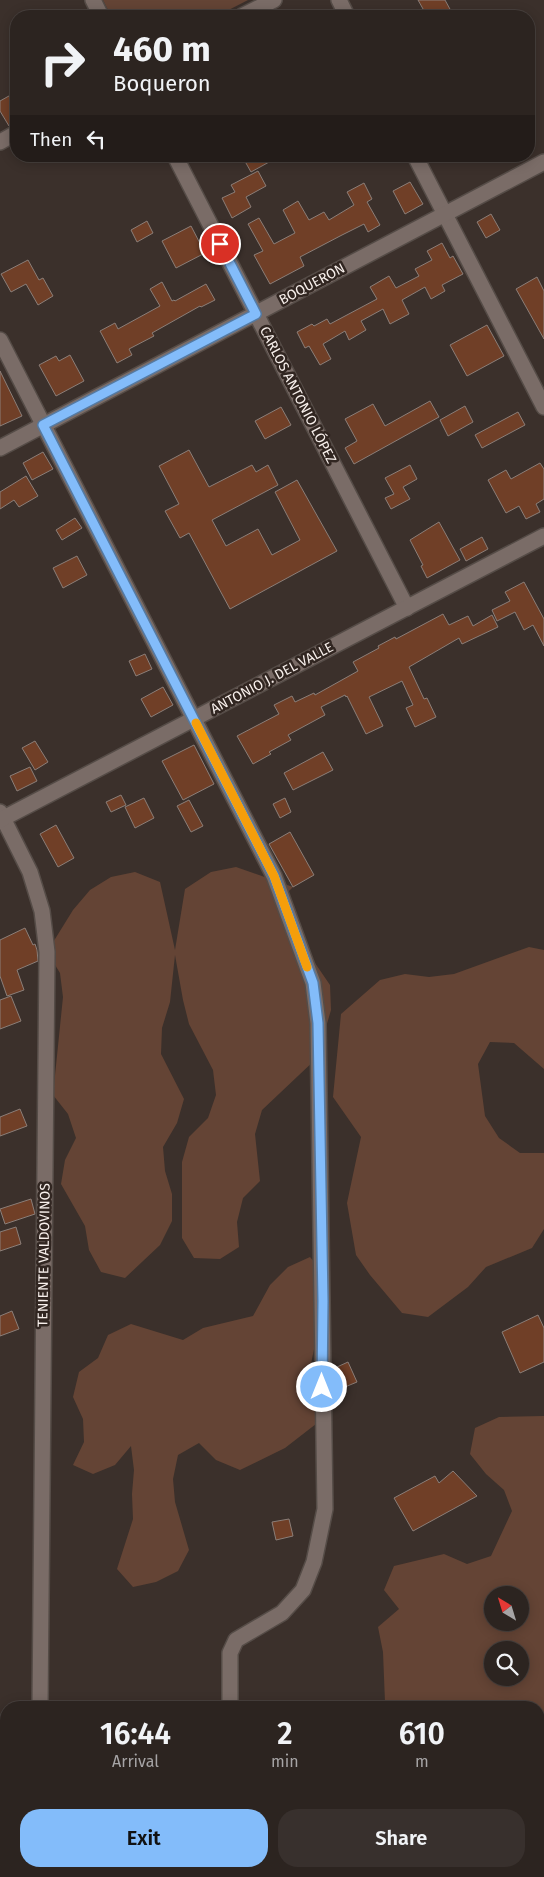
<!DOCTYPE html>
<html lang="en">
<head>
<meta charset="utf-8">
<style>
	:root { --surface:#2c2420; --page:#38302d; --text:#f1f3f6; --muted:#a6a4a5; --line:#48413e; --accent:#83bcfa }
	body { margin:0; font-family:"Fira Sans",sans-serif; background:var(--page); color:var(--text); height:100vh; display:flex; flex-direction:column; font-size:19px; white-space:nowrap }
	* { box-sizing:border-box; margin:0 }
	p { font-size:16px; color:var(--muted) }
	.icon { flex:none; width:28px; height:28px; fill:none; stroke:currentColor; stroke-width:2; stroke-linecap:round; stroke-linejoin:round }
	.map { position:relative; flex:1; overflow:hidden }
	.drawer { position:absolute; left:0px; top:1701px; width:545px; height:176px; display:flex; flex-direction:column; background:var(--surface); border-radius:20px 20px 0 0; box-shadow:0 2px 12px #0003,0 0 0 1px var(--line) }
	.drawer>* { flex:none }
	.guide { position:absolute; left:10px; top:10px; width:525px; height:152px; border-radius:20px; box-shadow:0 2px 12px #0003,0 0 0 1px var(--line); background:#2c2420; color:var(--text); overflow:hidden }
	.needle { width:32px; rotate:322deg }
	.buttons { position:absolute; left:484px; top:1586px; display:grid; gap:10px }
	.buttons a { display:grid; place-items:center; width:45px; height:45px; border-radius:50%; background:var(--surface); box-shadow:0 2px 12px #0003,0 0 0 1px var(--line); font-size:25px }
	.pin { position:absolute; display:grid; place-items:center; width:42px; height:42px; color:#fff; margin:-21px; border:2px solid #fff; border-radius:50%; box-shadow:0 1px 5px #0007 }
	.me { position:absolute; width:55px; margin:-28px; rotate:0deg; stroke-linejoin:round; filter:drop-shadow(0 0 4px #0008) }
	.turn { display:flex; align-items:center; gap:18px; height:105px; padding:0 20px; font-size:22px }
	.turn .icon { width:65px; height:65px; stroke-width:2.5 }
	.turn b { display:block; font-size:35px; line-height:42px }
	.then { display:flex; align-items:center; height:48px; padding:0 20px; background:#0003; gap:10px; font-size:19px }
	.eta { display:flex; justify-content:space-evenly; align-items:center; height:85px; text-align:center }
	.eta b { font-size:30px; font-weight:600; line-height:35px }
	.primary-button { display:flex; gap:10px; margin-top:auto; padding:10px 20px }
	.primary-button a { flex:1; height:58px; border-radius:20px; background:var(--accent); color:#111; font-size:20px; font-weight:600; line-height:58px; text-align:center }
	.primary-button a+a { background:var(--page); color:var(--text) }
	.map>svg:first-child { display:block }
	.green { fill:#644435; fill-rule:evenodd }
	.building { fill:#703f27; stroke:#8b7e78 }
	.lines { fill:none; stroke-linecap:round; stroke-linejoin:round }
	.minor-casing { stroke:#554c47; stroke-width:18 }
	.minor { stroke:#7a6c67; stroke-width:15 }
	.route-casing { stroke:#557aa2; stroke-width:12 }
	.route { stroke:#83bcfa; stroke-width:9 }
	.slow { stroke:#f59e0b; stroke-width:9 }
	.labels { text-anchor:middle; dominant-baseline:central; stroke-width:5; stroke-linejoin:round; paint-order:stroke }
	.street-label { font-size:14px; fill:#f8f0ec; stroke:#312621 }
</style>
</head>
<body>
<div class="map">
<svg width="544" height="1877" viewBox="0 0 544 1877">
	<rect width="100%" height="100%" fill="#3b302b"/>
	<!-- green -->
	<g class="green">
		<path d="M103 0H248L217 16H111Z"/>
		<path d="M236 867 293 887 285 895 300 941 330 985 331 1010 317 1058 262 1110 255 1134 260 1181 243 1198 237 1222 239 1247 220 1259 194 1258 182 1238V1162L189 1137 208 1118 216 1095 213 1070 189 1024 183 1000 175 955 170 1002 162 1028 161 1054 184 1099 177 1123 163 1147 165 1171 172 1194V1221L160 1245 125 1278 101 1272 89 1250 85 1226 61 1184 65 1160 76 1138 68 1114 53 1095 63 997 60 973 47 952 73 910 90 890 111 877 135 872 160 882 175 950 185 889 211 872Z"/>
		<path d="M529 947 544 950V1069L514 1043 490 1042 478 1064 485 1116 499 1138 520 1153H544V1229L532 1248 486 1267 468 1287 428 1317 402 1313 370 1275 356 1255 347 1203 361 1137 333 1097 341 1014 380 980 405 974 429 977 454 974Z"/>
		<path d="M310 1257 326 1276 331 1299 328 1324 315 1344 310 1369 319 1393 325 1417 285 1448 240 1470 216 1460 199 1443 178 1455 173 1479 175 1502 189 1550 178 1571 156 1582 133 1587 117 1569 133 1519 132 1494 134 1470 131 1446 115 1465 93 1474 73 1465 84 1442 83 1419 73 1397 79 1372 98 1358 108 1335 131 1324 183 1340 203 1328 253 1316 270 1285 288 1267Z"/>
		<path d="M544 1416V1877H266L268 1871H539V1708L383 1707 385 1702 383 1652 378 1627 399 1609 384 1590 394 1566 444 1554 467 1564 491 1556 512 1511 504 1490 486 1474 470 1454 475 1428 499 1417ZM492 1595H520V1622H492ZM492 1650H520V1678H492Z"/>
	</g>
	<!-- building -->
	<g class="building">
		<path d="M418 0H445L451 11 442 16H427Z"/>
		<path d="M16 92V124L9 126 0 111V101Z"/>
		<path d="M242 156H280L251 172Z"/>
		<path d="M258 171 266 186 246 197 251 207 232 218 222 198 235 192 231 185Z"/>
		<path d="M410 182 423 204 405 214 393 191Z"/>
		<path d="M364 183 372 199 367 202 380 225 368 232 364 224 342 235 300 257 304 266 270 284 254 255 263 251 248 224 259 218 274 244 295 233 283 210 298 201 309 220 324 212 329 220 354 205 347 192Z"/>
		<path d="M491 214 500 230 486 238 477 222Z"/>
		<path d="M147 221 153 233 137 242 131 230Z"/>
		<path d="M191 226 205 253 176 268 162 241Z"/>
		<path d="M442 243 450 258 453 256 463 274 442 285 445 291 431 299 425 287 402 300 409 314 390 324 383 309 361 321 366 330 349 340 345 331 323 344 331 359 320 365 309 346 305 348 297 332 312 324 314 326 327 319 330 324 377 299 370 287 389 276 396 288 419 276 415 269 432 260 427 251Z"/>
		<path d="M28 260 39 280 43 278 53 296 38 305 26 284 11 292 1 274Z"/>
		<path d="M537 277 544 291V339L516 289Z"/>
		<path d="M162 282 172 301 174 300 175 301 206 284 215 300 201 307 200 306 152 333 154 336 129 349 132 355 117 363 100 331 115 323 118 329 160 306 150 289Z"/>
		<path d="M487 325 504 356 467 376 450 345Z"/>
		<path d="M70 355 84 381 56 396 39 365 56 356 59 361Z"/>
		<path d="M0 371 22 416 0 426Z"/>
		<path d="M430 401 439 417 354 464 345 448 357 441 345 419 373 404 385 426Z"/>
		<path d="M465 406 473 422 448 436 440 420Z"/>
		<path d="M281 407 291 425 265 439 255 421Z"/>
		<path d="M518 412 525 425 482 448 475 435Z"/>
		<path d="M189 450 209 487 252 465 256 472 268 465 278 485 212 520 226 546 258 529 272 555 300 540 275 492 297 480 337 551 230 609 189 533 180 538 165 511 179 504 159 466Z"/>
		<path d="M43 452 53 469 32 480 23 463Z"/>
		<path d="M540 463 544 469V499L536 504 540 512 526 519 519 506 506 513 488 480 506 470 511 479Z"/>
		<path d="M410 465 417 479 403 487 410 499 391 509 385 498 394 494 385 478Z"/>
		<path d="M26 476 38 496 19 507 14 500 0 509V492Z"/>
		<path d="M75 518 82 528 62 540 56 530Z"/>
		<path d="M439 522 460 560 427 578 421 566 423 565 410 540Z"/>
		<path d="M482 537 488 549 466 561 460 549Z"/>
		<path d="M77 556 87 575 63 588 53 568Z"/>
		<path d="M524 582 544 619V646L533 625 524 630 515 612 497 621 492 610 510 601 505 592Z"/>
		<path d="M443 614 449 625 468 616 473 626 492 615 498 627 462 644 459 638 409 667 424 699 427 698 436 717 415 727 406 708 413 705 402 681 369 697 383 726 366 734 347 696 346 697 345 695 321 707 325 715 288 735 291 740 269 752 271 754 253 764 237 736 279 714 274 705 292 696 295 702 314 693 315 695 358 671 353 662 379 648 378 646 395 637 396 639Z"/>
		<path d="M145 654 152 669 136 676 129 661Z"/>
		<path d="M163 687 173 705 151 717 141 699Z"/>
		<path d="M35 741 48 762 35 770 22 748Z"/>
		<path d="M194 745 214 784 183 800 162 761Z"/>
		<path d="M323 752 333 770 293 790 284 773Z"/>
		<path d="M30 767 37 781 17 791 10 776Z"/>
		<path d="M121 795 126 805 111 812 106 802Z"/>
		<path d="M144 798 154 818 135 828 125 807Z"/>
		<path d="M285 798 291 812 280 818 273 804Z"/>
		<path d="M189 800 203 826 191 832 177 806Z"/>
		<path d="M56 825 74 858 58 867 40 834Z"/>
		<path d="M290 832 314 875 293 887 269 844Z"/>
		<path d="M25 928 33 945 35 944 37 950 38 961 17 970 24 990 7 996 0 976V940Z"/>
		<path d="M11 996 21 1021 0 1029V1000Z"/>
		<path d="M20 1109 27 1126 0 1136V1117Z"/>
		<path d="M31 1199 35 1214 5 1224 0 1209Z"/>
		<path d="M16 1227 21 1244 0 1251V1232Z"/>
		<path d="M12 1311 19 1329 0 1336V1316Z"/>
		<path d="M538 1315 544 1328V1362L520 1373 502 1332Z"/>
		<path d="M348 1362 357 1382 345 1387 337 1367Z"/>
		<path d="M453 1471 477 1496 413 1531 394 1498 435 1476 439 1483Z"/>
		<path d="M289 1519 293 1536 276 1540 272 1522Z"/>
	</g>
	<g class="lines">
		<defs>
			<g id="minor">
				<path d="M93 0 101 16"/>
				<path d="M339 0 347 16"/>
				<path d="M242 16 274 0"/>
				<path d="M0 142 16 133"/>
				<path d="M175 156 407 608"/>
				<path d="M415 156 544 407"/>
				<path d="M0 340 274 876 313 983 318 1023 325 1509 314 1562 303 1590 282 1613 236 1640 230 1653V1708"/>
				<path d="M0 448 544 162"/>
				<path d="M0 812 30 872 42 911 47 952 40 1708"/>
				<path d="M0 820 544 536"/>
				<path d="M38 1877V1871"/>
				<path d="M229 1877V1871"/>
			</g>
		</defs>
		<!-- minor casing -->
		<use href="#minor" class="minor-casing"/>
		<!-- minor -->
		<use href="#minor" class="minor"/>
	</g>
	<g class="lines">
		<defs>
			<path id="route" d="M220 244 256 314 43 425 274 876 313 983 318 1023 323 1301 322 1387"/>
		</defs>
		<!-- route casing -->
		<use href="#route" class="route-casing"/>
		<!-- route -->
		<use href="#route" class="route"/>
		<!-- slow -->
		<path class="slow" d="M196 723 274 876 307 967"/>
	</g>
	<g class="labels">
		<!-- street labels -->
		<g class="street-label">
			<text transform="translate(312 284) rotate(-28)">BOQUERON</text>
			<text transform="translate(298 395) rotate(63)">CARLOS ANTONIO LÓPEZ</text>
			<text transform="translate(272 678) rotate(-28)">ANTONIO J. DEL VALLE</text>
			<text transform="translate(44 1255) rotate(-89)">TENIENTE VALDOVINOS</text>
		</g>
	</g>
</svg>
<div class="buttons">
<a><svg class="needle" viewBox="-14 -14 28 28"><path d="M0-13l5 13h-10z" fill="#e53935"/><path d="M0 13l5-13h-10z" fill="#a6a4a5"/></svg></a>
<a><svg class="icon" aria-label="search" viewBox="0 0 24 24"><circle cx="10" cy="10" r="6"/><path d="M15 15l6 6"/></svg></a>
</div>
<div class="pin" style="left:220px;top:244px;background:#d93025"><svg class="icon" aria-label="arrive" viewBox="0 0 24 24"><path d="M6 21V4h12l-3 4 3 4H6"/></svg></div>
<svg class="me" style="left:322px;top:1387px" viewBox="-20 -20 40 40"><circle r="17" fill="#83bcfa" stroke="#fff" stroke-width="3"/><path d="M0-11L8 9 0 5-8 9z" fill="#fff"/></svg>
<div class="guide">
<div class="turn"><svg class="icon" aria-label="right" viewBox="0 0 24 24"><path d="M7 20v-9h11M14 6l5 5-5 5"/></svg><div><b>460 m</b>Boqueron</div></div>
<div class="then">Then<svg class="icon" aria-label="left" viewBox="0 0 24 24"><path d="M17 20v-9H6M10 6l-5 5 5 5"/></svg></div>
</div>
<section class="drawer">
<div class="eta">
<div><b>16:44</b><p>Arrival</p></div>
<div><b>2</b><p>min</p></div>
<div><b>610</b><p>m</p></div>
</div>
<div class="primary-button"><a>Exit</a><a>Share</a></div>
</section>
</div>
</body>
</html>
